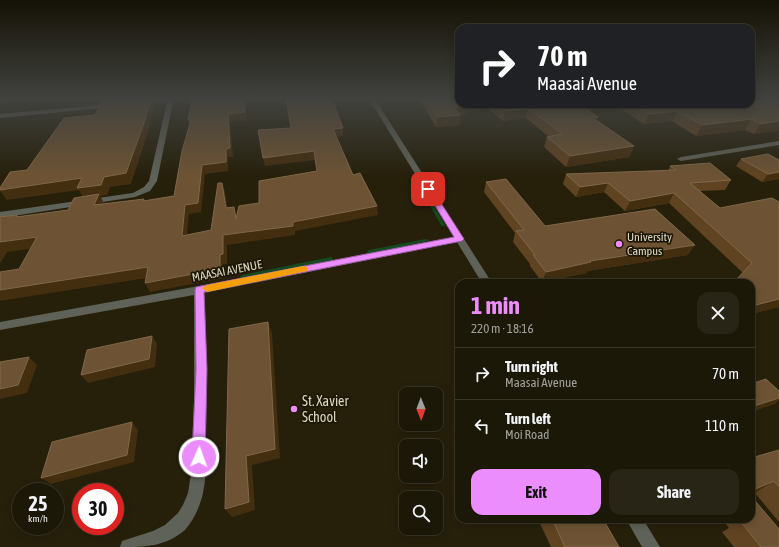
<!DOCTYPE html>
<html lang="en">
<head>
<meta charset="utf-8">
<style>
	:root { --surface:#1c1808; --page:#292516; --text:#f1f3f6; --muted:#a0a09c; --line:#3a3729; --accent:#eb8dfc }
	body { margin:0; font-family:"Asap Condensed",sans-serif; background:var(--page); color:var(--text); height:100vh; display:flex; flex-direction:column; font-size:15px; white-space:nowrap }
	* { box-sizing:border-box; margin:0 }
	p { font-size:13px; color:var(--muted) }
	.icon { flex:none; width:22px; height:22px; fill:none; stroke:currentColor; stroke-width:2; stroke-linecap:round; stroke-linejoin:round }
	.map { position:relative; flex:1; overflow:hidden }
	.side { position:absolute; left:455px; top:279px; width:300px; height:244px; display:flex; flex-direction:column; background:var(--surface); border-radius:12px; box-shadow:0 2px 10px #0003,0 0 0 1px var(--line) }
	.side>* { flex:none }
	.top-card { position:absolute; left:455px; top:24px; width:300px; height:84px; border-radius:12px; box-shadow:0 2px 10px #0003,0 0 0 1px var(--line); background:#202124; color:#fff; overflow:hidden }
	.needle { width:26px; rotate:179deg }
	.buttons { position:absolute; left:399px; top:387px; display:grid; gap:8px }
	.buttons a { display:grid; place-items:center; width:44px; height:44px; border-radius:8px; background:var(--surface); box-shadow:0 2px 10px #0003,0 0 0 1px var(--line); font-size:20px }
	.speed { position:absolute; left:12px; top:483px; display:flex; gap:8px; font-size:20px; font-weight:700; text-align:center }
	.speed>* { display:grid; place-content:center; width:52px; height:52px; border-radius:50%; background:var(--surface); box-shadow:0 2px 10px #0003,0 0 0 1px var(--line); line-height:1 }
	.speed small { font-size:10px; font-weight:400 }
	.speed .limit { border:6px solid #d22; background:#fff; color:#111 }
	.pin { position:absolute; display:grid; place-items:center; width:34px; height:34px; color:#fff; margin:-17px; border-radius:8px; box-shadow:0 2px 6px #0006 }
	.me { position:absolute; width:44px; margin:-22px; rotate:2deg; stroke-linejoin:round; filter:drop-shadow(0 0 3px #0008) }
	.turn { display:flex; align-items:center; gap:14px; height:84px; padding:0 16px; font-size:18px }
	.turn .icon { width:52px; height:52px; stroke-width:2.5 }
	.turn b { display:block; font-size:28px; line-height:34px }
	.round { display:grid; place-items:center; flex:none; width:42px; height:42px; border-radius:12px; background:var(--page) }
	.summary { display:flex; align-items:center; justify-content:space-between; height:68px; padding:0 16px }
	h1 { font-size:24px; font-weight:700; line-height:30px; color:var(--accent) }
	.action { display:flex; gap:8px; margin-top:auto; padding:8px 16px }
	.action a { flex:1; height:46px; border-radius:12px; background:var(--accent); color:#111; font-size:16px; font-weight:700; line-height:46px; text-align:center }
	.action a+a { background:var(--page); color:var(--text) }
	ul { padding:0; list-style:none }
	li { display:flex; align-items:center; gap:12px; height:52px; padding:0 16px; border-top:1px solid var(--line) }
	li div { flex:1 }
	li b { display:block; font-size:15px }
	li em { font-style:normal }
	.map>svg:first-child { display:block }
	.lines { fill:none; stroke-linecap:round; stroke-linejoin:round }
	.stream { fill:#154a20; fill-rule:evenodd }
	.minor { fill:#5f6258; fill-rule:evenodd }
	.wall { fill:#604321 }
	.shaded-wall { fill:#432e10 }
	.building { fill:#6d5333; stroke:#7f684b }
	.route { fill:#eb8dfc; stroke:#995ca4 }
	.slow { fill:#f59e0b }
	.poi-dot { fill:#eb8dfc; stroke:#1d1703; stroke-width:1.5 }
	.labels { text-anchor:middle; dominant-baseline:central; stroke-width:3.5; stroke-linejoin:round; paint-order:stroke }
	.poi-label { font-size:12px; fill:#dbd8cb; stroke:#1d1703; text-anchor:start }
	.street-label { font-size:12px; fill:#dbd8cb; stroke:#1d1703 }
	.near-poi-label { font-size:14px; fill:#dbd8cb; stroke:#1d1703; text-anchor:start }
</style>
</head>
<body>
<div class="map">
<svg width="779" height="547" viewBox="0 0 779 547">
	<rect width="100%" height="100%" fill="#26200b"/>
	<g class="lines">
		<!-- stream -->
		<g class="stream">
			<path d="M415 177H416L418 178 445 225V226H441V225L414 178Z"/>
			<path d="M426 239 428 240V241L369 254 367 252 369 250Z"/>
			<path d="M331 257 333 259V260L242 279 239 277 242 275Z"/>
		</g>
		<!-- minor -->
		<g class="minor">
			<path d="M164 99H184L173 102 157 181 150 191 135 197 0 218V212L133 193 144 187 149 181 167 102 141 105 138 103 141 101Z"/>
			<path d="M369 99H375L492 283H482L457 242 204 293C207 340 207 388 206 435 206 454 207 474 203 493 200 506 194 520 185 530 165 547 145 547 120 547L122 541 153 531 165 525 178 513 183 505 188 493 191 474 194 399V295L0 330V322L199 286 454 237Z"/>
			<path d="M766 99 779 101V105L767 100Z"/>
			<path d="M111 104 114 106 113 107 0 118V114Z"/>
			<path d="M779 141V145L681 161 677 159 681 157Z"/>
			<path d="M626 519H643L660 547H642Z"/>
		</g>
	</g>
	<!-- wall -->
	<g class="wall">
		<path d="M422 99H459V104H578L597 121 634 146 629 157 566 167 544 147 547 137 548 136 526 118 503 121 487 108 472 110 460 116 459 125 436 127 421 102Z"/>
		<path d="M613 104H751L779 105 754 134 745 130 696 136 672 121 644 124Z"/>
		<path d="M741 159 779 160V179L762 182 736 166Z"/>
		<path d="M670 166 731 180 725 190 700 191 720 208 779 202V307L751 314V283L743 273 669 203 625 211 604 192 576 197 563 184 566 174 668 171Z"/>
		<path d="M486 182 545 226 688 255 587 271V273L542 282 530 266V264L513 242 515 233 484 192Z"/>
		<path d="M779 450V522L755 493Z"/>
		<path d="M538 519H603L619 547H551Z"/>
		<path d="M722 519H751L779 547H734L722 532 729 528Z"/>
	</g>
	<!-- shaded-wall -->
	<g class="shaded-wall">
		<path d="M0 99H17L10 100 2 104H0Z"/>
		<path d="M151 99H153L155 105 148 132 131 184 110 187 107 195 100 196 104 203 100 214 84 199 79 190 7 200 0 191V190L82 178 104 177Z"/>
		<path d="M244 99 246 104 247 120 230 122 233 157H228V171L205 174 201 212 189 214 186 245 182 236 185 205 202 165 226 149 228 114Z"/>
		<path d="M464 104H488L487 108 472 110 460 116 459 125 436 127 437 117Z"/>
		<path d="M528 108 526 118 503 121 505 111Z"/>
		<path d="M677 111 672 121 644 124 649 114Z"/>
		<path d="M598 117 595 128 593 118Z"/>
		<path d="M752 119 745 130 696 136 702 125Z"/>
		<path d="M188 120H191V128Z"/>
		<path d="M779 121V131L754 134 760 124Z"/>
		<path d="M343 128V136L334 137 333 129Z"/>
		<path d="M634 146 629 157 566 167 570 156Z"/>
		<path d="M314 151 315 160 265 166 263 158Z"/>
		<path d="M779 172V179L762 182 768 174Z"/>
		<path d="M222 183 225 192 229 217 226 208Z"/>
		<path d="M608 183 604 192 576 197 580 187Z"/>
		<path d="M674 193 669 203 625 211 630 201Z"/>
		<path d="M377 206 378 215 295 231V235L227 245V264H223V278L150 292 145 283 220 255 223 235 293 222Z"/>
		<path d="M37 237 44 247 7 252 0 264V242Z"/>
		<path d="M695 245 688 255 587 271V273L542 282 546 272 590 261Z"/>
		<path d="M148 267 153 277 0 301V290Z"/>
		<path d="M779 299V307L751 314V308L752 306Z"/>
		<path d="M268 322 272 333 280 458 252 465 255 510 232 517 225 509 246 456Z"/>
		<path d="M152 336 157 344 155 367 88 383 81 375Z"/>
		<path d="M29 357 37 365 27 393 0 399V389Z"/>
		<path d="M779 398V400L775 404 751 412V407Z"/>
		<path d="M132 422 138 430 134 462 51 484 41 478Z"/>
		<path d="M774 481 755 493 751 494V491Z"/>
	</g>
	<!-- building -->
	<g class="building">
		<path d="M115 99H151L144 123 126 173 104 177 101 185 77 188 82 178 0 190V188L10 172 27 170 64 118 95 115 103 100Z"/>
		<path d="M208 99H244L245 112 228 114 230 148 226 149V162L202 165 198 203 185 205 182 236 211 230 218 183H222L226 208 234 207 236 219 239 206 259 203V181L317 171 314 151 263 158 258 130 291 128 286 99H332L343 128 333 129 353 175 360 173 377 206 293 222V226L223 235V254L220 255V269L145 283 148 267 0 290V272L19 269 37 237 0 242V217L17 215 16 217 68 210 74 198 99 194 94 205 144 199 143 201 174 196 182 151 191 120H188L192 100Z"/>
		<path d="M426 99H459V104H464L455 109 460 115 437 117Z"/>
		<path d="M751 99H766L779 105V121L760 124 752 119 702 125 677 111 649 114 633 104H751Z"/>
		<path d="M496 104H578L598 117 593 118 634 146 570 156 547 137 562 134 528 108 505 111Z"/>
		<path d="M768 154 779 160V172L768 174 741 159Z"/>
		<path d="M710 163 731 180 690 183 720 208 772 198 779 202V299L752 306 751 305V283H733L752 263 674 193 630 201 608 183 580 187 566 174 676 170 670 166Z"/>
		<path d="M506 179 545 226 655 209 695 245 590 261 591 262 546 272 533 255H535L516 231 524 230 486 182Z"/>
		<path d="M268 322 275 449 246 456 249 502 225 509 229 329Z"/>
		<path d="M152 336 149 359 81 375 87 350Z"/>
		<path d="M29 357 18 385 0 389V362Z"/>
		<path d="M766 379 779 391V398L751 407V384Z"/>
		<path d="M132 422 127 455 41 478 52 442Z"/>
		<path d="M779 450V487L774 481 751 491V458Z"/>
		<path d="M751 496 779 529V547H761L741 522 748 519H751Z"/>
		<path d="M552 519H603L619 547H565Z"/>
	</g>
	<!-- sky -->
	<linearGradient id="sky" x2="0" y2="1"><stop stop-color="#151206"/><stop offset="0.56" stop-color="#41423f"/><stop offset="1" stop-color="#41423f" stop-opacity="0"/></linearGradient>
	<rect width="779" height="176" fill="url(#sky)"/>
	<!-- route -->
	<path class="route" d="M426 187H431L432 189 464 239 462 241 204 292 207 369 205 457 203 462 199 464 194 462 192 457 196 369 195 290 196 287 454 237 425 189Z"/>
	<!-- slow -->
	<path class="slow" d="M303 266 307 267 308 269 307 271 207 292 202 288 207 285Z"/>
	<!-- markers -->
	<g class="poi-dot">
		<circle cx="619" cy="244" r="4"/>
		<circle cx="294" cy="409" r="4"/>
	</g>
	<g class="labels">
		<!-- poi labels -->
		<g class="poi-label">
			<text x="627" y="237">University<tspan x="627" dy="14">Campus</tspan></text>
		</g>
		<!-- street labels -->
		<g class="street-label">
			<text transform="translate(227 271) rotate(-11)">MAASAI AVENUE</text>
		</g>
		<!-- near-poi labels -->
		<g class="near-poi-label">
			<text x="302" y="401">St. Xavier<tspan x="302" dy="16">School</tspan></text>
		</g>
	</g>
</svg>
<div class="buttons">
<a><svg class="needle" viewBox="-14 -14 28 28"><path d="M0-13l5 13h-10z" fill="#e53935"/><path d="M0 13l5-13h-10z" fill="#a0a09c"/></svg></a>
<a><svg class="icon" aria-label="sound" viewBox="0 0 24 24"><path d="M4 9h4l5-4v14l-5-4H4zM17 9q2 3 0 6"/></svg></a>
<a><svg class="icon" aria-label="search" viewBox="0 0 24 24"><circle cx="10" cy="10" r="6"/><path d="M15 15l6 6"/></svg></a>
</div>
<div class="speed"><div>25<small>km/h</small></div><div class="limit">30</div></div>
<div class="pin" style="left:428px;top:189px;background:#d93025"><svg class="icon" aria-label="arrive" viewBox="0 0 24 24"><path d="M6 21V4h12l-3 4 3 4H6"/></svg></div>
<svg class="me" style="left:199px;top:457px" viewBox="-20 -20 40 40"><circle r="17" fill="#eb8dfc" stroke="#fff" stroke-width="3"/><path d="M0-11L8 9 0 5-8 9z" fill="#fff"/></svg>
<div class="top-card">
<div class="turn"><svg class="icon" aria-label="right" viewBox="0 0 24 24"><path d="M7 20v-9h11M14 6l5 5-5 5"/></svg><div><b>70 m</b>Maasai Avenue</div></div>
</div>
<section class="side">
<div class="summary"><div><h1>1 min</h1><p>220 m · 18:16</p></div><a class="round"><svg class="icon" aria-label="close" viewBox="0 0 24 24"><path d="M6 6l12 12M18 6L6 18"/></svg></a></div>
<ul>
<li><svg class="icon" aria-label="right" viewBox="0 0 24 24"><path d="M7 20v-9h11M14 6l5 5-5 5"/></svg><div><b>Turn right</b><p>Maasai Avenue</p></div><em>70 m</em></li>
<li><svg class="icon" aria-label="left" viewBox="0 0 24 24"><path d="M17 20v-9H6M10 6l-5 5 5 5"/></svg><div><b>Turn left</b><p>Moi Road</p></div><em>110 m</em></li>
</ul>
<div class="action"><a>Exit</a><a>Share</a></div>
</section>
</div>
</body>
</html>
